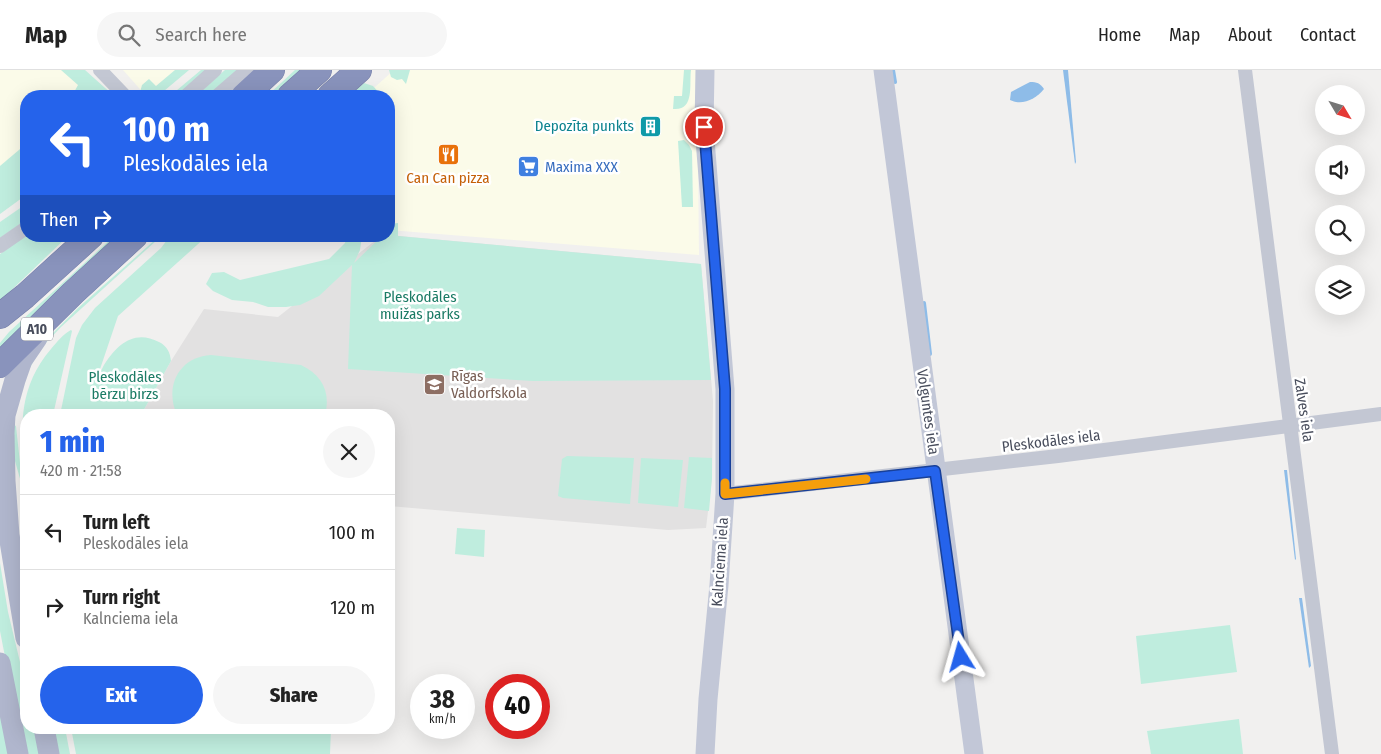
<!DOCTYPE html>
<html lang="en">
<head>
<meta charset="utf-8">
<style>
	:root { --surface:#fff; --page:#f6f6f6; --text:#222; --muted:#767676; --line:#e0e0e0; --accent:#2563eb }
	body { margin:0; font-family:"Fira Sans Condensed",sans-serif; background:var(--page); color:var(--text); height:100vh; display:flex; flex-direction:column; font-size:19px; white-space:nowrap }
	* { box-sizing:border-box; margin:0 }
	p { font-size:16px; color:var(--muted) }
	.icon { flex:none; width:28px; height:28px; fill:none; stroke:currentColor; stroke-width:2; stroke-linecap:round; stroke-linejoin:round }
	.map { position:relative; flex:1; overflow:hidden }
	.details { position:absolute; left:20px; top:339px; width:375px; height:325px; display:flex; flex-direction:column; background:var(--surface); border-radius:20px; box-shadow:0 5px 20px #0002 }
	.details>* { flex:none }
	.guide { position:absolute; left:20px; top:20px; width:375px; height:152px; border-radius:20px; box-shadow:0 5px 20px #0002; background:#2563eb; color:#fff; overflow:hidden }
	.needle { width:32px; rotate:128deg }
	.fabs { position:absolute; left:1315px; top:15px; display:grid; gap:10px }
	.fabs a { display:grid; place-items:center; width:50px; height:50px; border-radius:50%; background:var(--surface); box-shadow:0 5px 20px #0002; font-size:25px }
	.speed { position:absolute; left:410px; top:604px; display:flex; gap:10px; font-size:25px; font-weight:700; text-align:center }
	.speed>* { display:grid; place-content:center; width:65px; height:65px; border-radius:50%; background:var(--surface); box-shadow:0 5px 20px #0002; line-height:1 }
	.speed small { font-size:12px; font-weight:400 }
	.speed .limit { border:8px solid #d22; background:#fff; color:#111 }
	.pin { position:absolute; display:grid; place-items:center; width:42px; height:42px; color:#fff; margin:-21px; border:2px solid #fff; border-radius:50%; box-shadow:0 1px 5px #0007 }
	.me { position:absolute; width:55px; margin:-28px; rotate:352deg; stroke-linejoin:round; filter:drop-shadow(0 0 4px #0008) }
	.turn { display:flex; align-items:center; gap:18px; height:105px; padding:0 20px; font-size:22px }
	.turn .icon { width:65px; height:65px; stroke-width:2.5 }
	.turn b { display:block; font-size:35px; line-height:42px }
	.then { display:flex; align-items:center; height:48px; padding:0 20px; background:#0003; gap:10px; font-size:19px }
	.round { display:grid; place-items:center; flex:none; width:52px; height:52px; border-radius:26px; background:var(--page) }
	.overview { display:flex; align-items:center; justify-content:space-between; height:85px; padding:0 20px }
	h1 { font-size:30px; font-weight:800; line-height:38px; color:var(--accent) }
	.action { display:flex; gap:10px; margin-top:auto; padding:10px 20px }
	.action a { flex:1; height:58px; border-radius:30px; background:var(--accent); color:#fff; font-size:20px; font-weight:800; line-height:58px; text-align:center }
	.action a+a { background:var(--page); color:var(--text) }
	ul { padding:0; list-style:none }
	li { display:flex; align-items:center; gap:15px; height:75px; padding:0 20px; border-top:1px solid var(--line) }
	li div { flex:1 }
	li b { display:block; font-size:19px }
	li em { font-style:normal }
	header { display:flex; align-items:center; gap:30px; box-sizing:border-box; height:70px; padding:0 25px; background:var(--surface); border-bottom:1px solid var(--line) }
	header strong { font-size:24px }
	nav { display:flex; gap:28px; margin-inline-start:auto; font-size:18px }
	.search { width:350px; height:45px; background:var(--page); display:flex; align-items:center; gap:12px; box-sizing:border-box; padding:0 18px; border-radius:28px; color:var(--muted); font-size:19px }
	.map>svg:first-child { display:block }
	.commercial { fill:#fbfbe9 }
	.education { fill:#e2e1e1 }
	.green { fill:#bfedde }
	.water { fill:#8ebce8 }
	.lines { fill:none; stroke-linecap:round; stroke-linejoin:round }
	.stream { stroke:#8ebce8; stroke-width:4 }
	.highway-casing { stroke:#747ea8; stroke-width:26 }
	.street { stroke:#c3c7d3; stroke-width:14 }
	.secondary { stroke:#c2c7d7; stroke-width:19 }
	.primary { stroke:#b0b6cd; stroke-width:21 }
	.highway { stroke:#8993bc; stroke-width:25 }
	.route-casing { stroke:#184099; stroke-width:12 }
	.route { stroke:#2563eb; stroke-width:9 }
	.slow { stroke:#f59e0b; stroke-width:9 }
	.labels { text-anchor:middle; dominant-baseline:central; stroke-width:5; stroke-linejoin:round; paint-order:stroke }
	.shield { fill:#fff; stroke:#7f828d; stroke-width:1 }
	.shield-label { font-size:14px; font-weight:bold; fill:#484d5c }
	.culture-label { font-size:15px; fill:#0d838f; stroke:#fff; text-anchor:end }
	.shop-label { font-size:15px; fill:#366cbe; stroke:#fff; text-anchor:start }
	.food-label { font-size:15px; fill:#c56008; stroke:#fff }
	.park-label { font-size:15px; fill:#1b7b65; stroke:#fff }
	.education-label { font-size:15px; fill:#785e54; stroke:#fff; text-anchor:start }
	.street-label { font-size:15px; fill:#484d5c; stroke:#fff }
</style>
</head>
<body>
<header>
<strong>Map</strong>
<div class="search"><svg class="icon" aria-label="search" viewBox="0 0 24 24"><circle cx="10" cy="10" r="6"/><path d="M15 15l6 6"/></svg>Search here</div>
<nav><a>Home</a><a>Map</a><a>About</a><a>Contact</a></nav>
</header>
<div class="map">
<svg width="1381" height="684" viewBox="0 0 1381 684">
	<rect width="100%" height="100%" fill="#f1f0ef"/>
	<!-- commercial -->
	<g class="commercial">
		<path d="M0 0H80L106 26H26V121L0 140Z"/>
		<path d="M123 0H185L154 26H146Z"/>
		<path d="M394 0H697L699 185 389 160V26H365Z"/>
	</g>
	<!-- education -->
	<path class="education" d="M389 165 701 194 713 331 712 408 706 458 668 460 389 436V345H141L171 291 204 239 278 247 381 166Z"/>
	<!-- green -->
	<g class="green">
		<path d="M61 0H85L114 26H72L78 15Z"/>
		<path d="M175 0H189L158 26H139L142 15 149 9 156 16Z"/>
		<path d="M201 0H210L180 26H170Z"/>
		<path d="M225 0H240L211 26H196Z"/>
		<path d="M295 0H305L277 26H267Z"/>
		<path d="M389 0H410L406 14 402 9 397 10 391 7Z"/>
		<path d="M684 0H691C689 15 695 41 673 39L674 26H682Z"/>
		<path d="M364 13 373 16 382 26H349Z"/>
		<path d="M684 70 689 75 692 81 693 137H682L678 71Z"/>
		<path d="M26 74V125L0 144V96Z"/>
		<path d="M26 134V150L0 168V152Z"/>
		<path d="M398 153V166L701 194 711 310 533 311 348 299 352 195 319 226 300 235 286 237H268L253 232 232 230 213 221 206 214 212 203 224 202 240 210 329 189 345 173 347 166H362L360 180 354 193 382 166H389V154Z"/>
		<path d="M26 165V166H68L0 231V184Z"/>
		<path d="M114 166H123L0 280V273L9 262Z"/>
		<path d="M170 166H207L118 246 97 308C99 305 102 299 104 295 117 274 135 259 159 272 167 276 170 282 171 291L141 345H60L76 268 82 255 95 238 161 178Z"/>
		<path d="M156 169 157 170 61 257 40 279 23 311 14 342H12L21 310 33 287 47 269 78 238Z"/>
		<path d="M71 260 72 261 53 345H26V399C19 355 20 315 51 279 57 272 63 264 71 260Z"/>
		<path d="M211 285 301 295C322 305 331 322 325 345H177C164 316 179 287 211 285Z"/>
		<path d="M12 354 16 356 20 393 26 418V430L15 391Z"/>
		<path d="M567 386 634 388 630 434 563 428 558 426 562 389Z"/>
		<path d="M689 387 712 388V408L709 441 684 438Z"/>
		<path d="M641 388 683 390 678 437 638 433Z"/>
		<path d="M457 458 485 460 484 487 455 484Z"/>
		<path d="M0 493 8 542 26 617V658H38L43 684H24L0 561Z"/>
		<path d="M1230 555 1237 602 1141 614 1136 566Z"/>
		<path d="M0 640 8 684H0Z"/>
		<path d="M1239 649 1243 684H1151L1147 661Z"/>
		<path d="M54 658H65L70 684H58Z"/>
		<path d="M71 658H331L330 684H76Z"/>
	</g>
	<!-- water -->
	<g class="water">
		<path d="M1063 0H1068L1076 92 1075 94Z"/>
		<path d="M1030 12C1037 12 1040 13 1044 19 1036 29 1022 36 1010 30L1011 22Z"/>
		<path d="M1284 400H1287L1296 489 1295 490Z"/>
		<path d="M1299 528H1302L1311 596 1309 598Z"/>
	</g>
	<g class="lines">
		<!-- stream -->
		<g class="stream">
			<path d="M893 0 895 12"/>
			<path d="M924 233 930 284"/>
		</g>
		<defs>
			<g id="highway">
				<path d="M244 26 272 0"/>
				<path d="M290 26 319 0"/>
				<path d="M330 26 359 0"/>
				<path d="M0 246 25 226 91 166"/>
				<path d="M0 295 73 223 135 166"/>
			</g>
		</defs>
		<!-- highway casing -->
		<use href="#highway" class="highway-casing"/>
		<!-- street -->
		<g class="street">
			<path d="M100 0 125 26"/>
			<path d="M1245 0 1332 684"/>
			<path d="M186 26 215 0"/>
			<path d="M217 26 247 0"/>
			<path d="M0 176 26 158"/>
			<path d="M725 424 1058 386 1381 344"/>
		</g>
		<!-- secondary -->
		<g class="secondary">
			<path d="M883 0 974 684"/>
			<path d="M705 684 708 629 719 515 725 424V319L704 57 705 0"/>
		</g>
		<!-- primary -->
		<g class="primary">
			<path d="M26 568 9 465 5 411 4 363 5 345 15 310 22 290 37 268"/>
			<path d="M0 593 18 684"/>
			<path d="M44 658 49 684"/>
		</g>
		<!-- highway -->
		<use href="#highway" class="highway"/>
	</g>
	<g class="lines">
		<defs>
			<path id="route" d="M704 57 725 319V424L935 401 961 587"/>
		</defs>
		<!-- route casing -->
		<use href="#route" class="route-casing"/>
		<!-- route -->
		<use href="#route" class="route"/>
		<!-- slow -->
		<path class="slow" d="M725 413V424L866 409"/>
	</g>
	<!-- icons -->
	<defs>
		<symbol id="building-square" viewBox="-11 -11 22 22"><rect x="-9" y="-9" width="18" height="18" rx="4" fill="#0f9aa8" stroke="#fff"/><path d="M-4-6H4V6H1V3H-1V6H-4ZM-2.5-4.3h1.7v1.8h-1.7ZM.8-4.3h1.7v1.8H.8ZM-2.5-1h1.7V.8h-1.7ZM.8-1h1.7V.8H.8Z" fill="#fff"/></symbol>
		<symbol id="restaurant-square" viewBox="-11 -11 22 22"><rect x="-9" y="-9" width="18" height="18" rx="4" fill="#e8710a" stroke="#fff"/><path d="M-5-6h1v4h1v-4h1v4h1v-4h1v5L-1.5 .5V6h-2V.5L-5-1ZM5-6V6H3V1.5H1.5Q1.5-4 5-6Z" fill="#fff"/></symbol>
		<symbol id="supermarket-square" viewBox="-11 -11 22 22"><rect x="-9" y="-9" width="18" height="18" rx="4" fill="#3f7fe0" stroke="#fff"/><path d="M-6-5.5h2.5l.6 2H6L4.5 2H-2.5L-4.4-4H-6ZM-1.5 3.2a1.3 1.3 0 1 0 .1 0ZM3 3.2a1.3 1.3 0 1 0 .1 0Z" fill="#fff"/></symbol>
		<symbol id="school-square" viewBox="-11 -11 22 22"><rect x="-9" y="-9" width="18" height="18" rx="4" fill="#8d6e63" stroke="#fff"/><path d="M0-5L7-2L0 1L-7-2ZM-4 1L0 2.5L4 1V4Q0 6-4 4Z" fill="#fff"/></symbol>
	</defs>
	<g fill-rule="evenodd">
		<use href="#building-square" x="638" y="44" width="25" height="25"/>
		<use href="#restaurant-square" x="436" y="72" width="25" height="25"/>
		<use href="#supermarket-square" x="516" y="84" width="25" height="25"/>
		<use href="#school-square" x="422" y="302" width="25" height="25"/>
	</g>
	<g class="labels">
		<!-- shield labels -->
		<rect class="shield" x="21" y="247.5" width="32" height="23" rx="4"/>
		<g class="shield-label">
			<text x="37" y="259">A10</text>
		</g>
		<!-- culture labels -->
		<g class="culture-label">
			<text x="634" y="56">Depozīta punkts</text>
		</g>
		<!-- shop labels -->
		<g class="shop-label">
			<text x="545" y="97">Maxima XXX</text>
		</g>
		<!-- food labels -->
		<g class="food-label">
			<text x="448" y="108">Can Can pizza</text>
		</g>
		<!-- park labels -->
		<g class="park-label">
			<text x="420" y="227">Pleskodāles<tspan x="420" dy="17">muižas parks</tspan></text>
			<text x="125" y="307">Pleskodāles<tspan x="125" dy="17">bērzu birzs</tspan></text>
		</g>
		<!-- education labels -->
		<g class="education-label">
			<text x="451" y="306">Rīgas<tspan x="451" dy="17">Valdorfskola</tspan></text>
		</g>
		<!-- street labels -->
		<g class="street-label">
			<text transform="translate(1304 340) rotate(82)">Zalves iela</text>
			<text transform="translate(928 342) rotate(82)">Volguntes iela</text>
			<text transform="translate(1051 371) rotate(-7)">Pleskodāles iela</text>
			<text transform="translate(720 492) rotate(-86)">Kalnciema iela</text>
		</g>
	</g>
</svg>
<div class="fabs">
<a><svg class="needle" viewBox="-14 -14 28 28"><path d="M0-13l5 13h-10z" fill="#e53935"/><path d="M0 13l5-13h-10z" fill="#767676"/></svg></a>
<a><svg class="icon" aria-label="sound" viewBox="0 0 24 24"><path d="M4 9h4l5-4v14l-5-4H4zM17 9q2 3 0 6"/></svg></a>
<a><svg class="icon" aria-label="search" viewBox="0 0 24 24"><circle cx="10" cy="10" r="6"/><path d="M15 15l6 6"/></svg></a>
<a><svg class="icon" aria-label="layers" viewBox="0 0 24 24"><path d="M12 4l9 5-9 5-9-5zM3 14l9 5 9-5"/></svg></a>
</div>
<div class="speed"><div>38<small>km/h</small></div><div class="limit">40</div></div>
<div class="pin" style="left:704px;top:57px;background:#d93025"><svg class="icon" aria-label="arrive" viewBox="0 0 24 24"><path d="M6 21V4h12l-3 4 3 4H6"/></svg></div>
<svg class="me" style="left:961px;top:587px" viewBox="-20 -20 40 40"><path d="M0-17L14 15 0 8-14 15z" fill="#2563eb" stroke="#fff" stroke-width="4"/></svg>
<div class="guide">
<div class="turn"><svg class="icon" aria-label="left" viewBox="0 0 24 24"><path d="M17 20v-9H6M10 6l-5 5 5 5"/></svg><div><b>100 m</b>Pleskodāles iela</div></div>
<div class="then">Then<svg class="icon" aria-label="right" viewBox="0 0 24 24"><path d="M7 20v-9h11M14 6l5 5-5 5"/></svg></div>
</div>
<section class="details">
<div class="overview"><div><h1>1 min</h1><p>420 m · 21:58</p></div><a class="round"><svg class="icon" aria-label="close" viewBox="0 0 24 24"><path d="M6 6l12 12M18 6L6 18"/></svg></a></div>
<ul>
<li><svg class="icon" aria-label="left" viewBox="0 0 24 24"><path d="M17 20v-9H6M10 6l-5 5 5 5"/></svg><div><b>Turn left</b><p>Pleskodāles iela</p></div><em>100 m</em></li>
<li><svg class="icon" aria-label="right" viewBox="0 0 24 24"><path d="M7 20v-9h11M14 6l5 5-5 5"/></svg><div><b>Turn right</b><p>Kalnciema iela</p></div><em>120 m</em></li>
</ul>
<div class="action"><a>Exit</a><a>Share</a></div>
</section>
</div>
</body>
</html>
